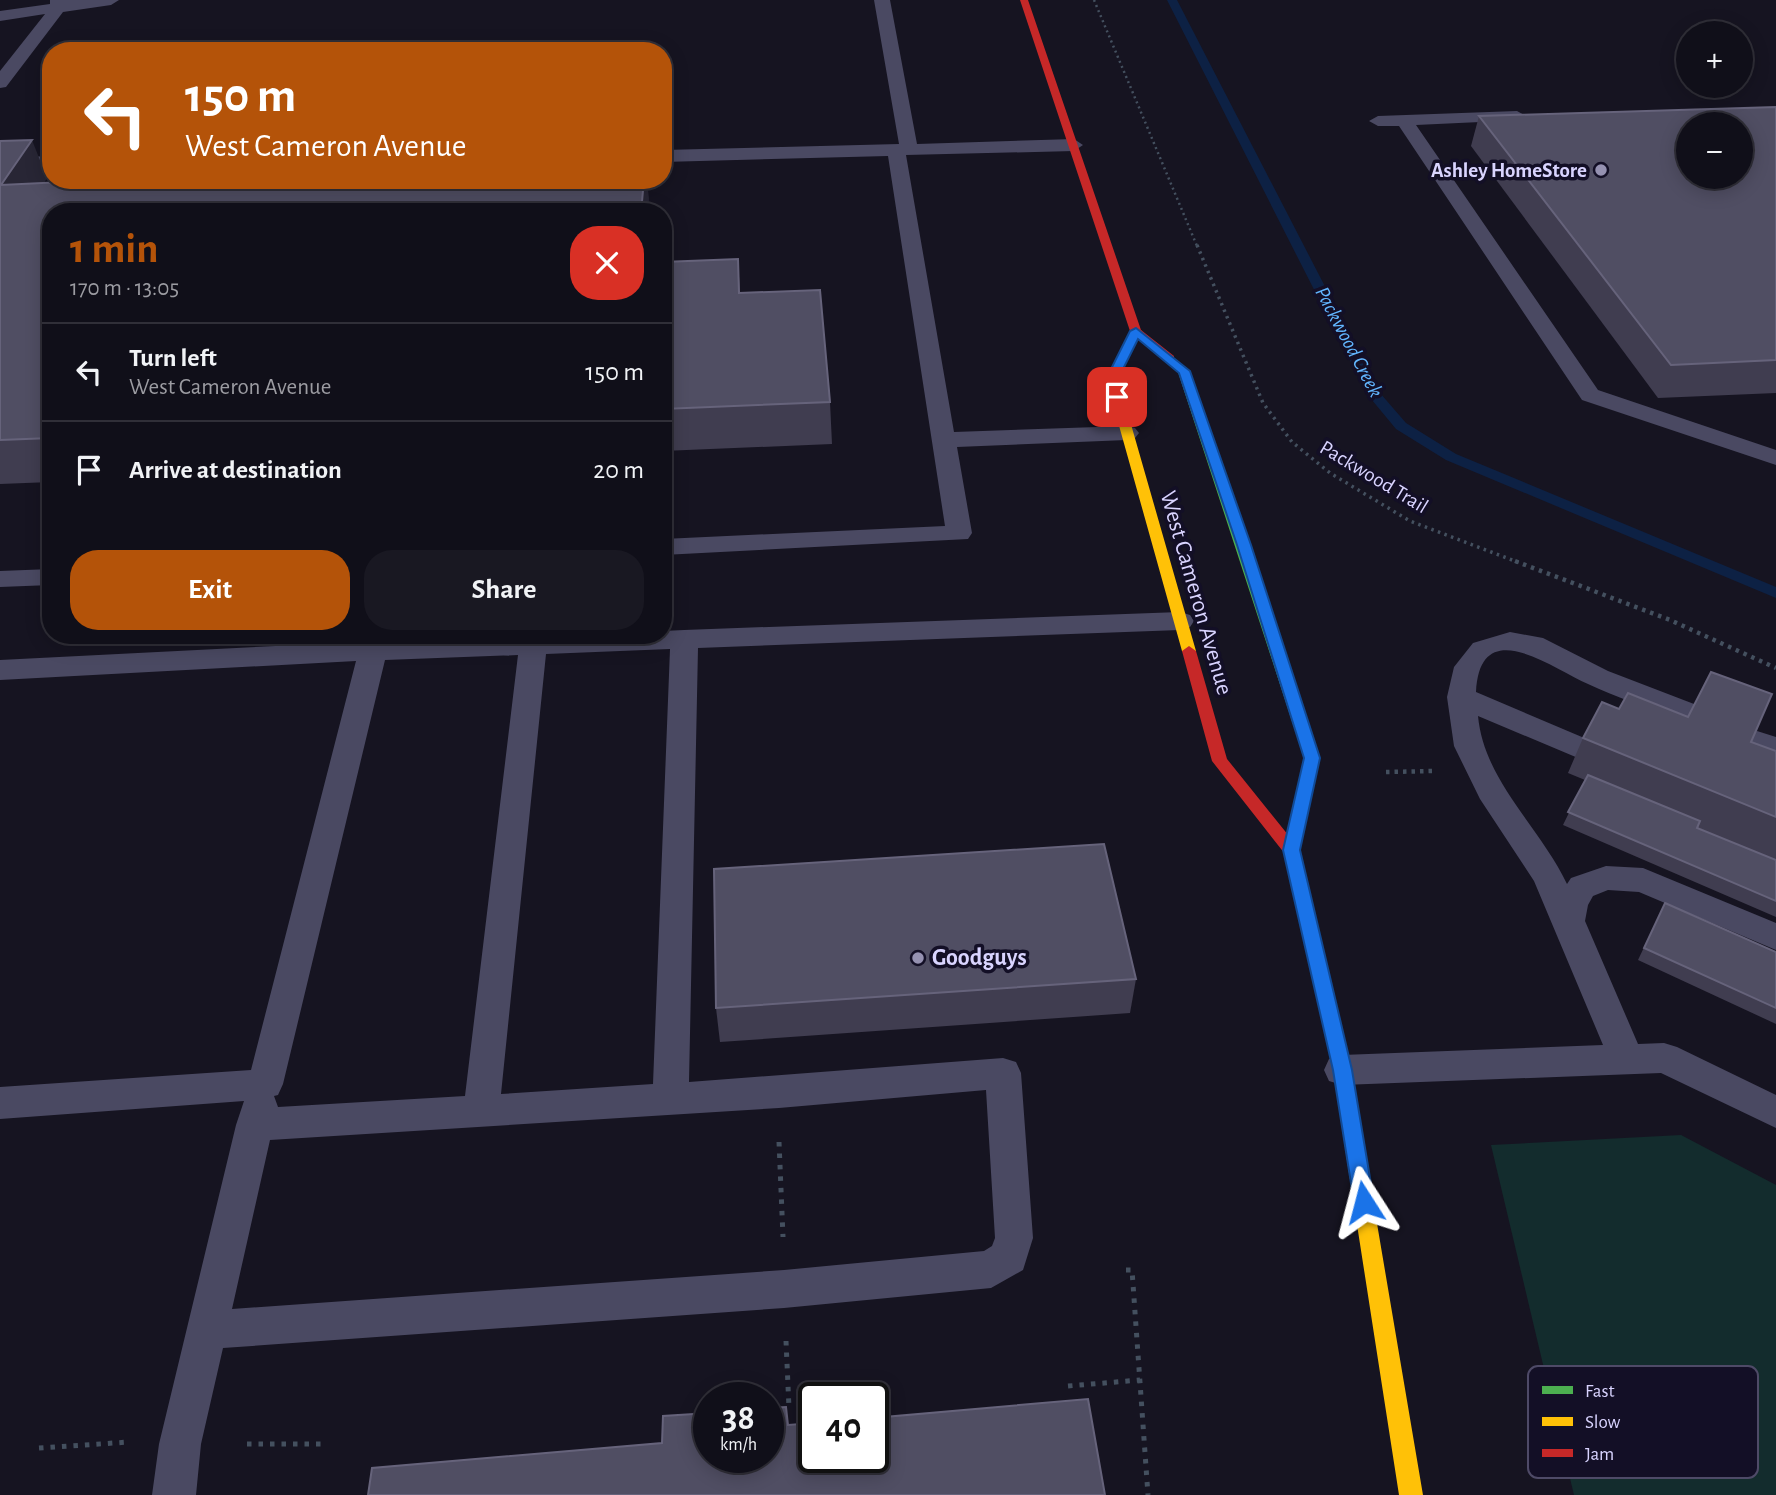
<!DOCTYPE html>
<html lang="en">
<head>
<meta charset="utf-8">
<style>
	:root { --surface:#100f19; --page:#191822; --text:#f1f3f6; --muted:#9c9ca2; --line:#302f38; --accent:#b45309 }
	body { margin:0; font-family:"Alegreya Sans",sans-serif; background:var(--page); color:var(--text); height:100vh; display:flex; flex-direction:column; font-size:26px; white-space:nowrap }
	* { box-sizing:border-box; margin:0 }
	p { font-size:23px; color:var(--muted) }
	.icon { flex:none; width:38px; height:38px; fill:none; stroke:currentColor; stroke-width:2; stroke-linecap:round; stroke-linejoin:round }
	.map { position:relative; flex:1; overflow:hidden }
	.drawer { position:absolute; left:42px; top:203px; width:630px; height:441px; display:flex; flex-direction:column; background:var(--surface); border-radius:28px; box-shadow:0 4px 18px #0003,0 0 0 2px var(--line) }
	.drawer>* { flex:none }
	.top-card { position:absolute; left:42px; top:42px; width:630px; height:147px; border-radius:28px; box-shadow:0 4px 18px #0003,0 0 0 2px var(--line); background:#b45309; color:#fff; overflow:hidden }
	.tools { position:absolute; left:1676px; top:21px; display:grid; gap:14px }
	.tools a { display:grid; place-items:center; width:77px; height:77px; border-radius:50%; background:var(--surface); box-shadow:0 4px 18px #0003,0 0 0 2px var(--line); font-size:35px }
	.speed { position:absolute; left:693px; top:1382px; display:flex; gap:14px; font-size:35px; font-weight:700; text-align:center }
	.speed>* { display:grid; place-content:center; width:91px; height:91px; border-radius:50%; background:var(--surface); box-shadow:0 4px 18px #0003,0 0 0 2px var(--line); line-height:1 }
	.speed small { font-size:18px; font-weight:400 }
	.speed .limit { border:4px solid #111; border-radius:10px; background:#fff; color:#111 }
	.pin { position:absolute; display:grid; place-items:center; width:60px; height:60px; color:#fff; margin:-30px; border-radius:14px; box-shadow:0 4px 10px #0006 }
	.me { position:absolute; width:77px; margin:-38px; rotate:351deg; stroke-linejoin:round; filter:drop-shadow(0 0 5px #0008) }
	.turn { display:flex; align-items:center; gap:24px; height:147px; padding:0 28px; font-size:32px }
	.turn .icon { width:91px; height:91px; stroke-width:2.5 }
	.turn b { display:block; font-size:49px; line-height:60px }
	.round { display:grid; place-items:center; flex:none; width:74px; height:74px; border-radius:28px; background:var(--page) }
	.overview { display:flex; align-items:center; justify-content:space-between; height:119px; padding:0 28px }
	h1 { font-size:42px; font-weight:700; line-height:52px; color:var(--accent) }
	.cta { display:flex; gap:14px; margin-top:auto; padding:14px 28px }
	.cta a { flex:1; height:80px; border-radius:28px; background:var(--accent); color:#fff; font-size:28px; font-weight:700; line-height:80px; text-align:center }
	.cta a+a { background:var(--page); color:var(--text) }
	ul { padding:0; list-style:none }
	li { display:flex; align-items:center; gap:21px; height:98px; padding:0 28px; border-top:2px solid var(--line) }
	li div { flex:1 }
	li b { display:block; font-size:26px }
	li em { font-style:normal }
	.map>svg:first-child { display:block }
	.green { fill:#132c2d }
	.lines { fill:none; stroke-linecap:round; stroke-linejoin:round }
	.stream { fill:#0d2144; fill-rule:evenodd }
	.path-far3 { stroke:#44505f; stroke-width:2.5; stroke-dasharray:2 3.5; stroke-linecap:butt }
	.path-far2 { stroke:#44505f; stroke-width:3.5; stroke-dasharray:2.5 4.5; stroke-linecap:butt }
	.path-far1 { stroke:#44505f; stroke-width:4.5; stroke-dasharray:3.5 5; stroke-linecap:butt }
	.path { stroke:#44505f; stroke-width:5; stroke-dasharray:4.5 7; stroke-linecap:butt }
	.lane { fill:#4a4962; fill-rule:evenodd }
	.fast { fill:#4caf50; fill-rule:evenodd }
	.slow { fill:#ffc107; fill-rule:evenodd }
	.jam { fill:#c62828; fill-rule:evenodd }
	.wall { fill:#403d50 }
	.shaded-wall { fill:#282635 }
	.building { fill:#504e63; stroke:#66637b; stroke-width:2; fill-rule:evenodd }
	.route { fill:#1a73e8; stroke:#114b97; stroke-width:2 }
	.poi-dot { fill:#9591b1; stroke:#130f26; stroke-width:2.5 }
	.labels { text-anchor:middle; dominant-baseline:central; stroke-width:7; stroke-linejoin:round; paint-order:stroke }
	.far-poi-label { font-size:21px; font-weight:bold; fill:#d9d4ff; stroke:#130f26; text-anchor:end }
	.far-water-label { font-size:21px; font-style:italic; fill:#62b6ff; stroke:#130f26 }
	.far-street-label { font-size:21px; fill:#d9d4ff; stroke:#130f26 }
	.street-label { font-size:24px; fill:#d9d4ff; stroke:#130f26 }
	.poi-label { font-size:24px; font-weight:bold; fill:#d9d4ff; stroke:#130f26; text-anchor:start }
	.key { fill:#130f26; stroke:#4e4a67; stroke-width:2 }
	.key-label { font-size:19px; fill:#d9d4ff }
</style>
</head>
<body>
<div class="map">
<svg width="1776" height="1495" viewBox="0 0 1776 1495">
	<rect width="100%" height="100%" fill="#161421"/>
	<!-- green -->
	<path class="green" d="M1681 1135 1776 1185V1495H1574L1491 1145Z"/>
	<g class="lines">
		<!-- stream -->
		<path class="stream" d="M1167 0H1177L1380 393 1406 423 1456 454 1776 587V598L1446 460 1396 429 1367 394Z"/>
		<!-- path-far3 -->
		<path class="path-far3" d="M1094 0 1197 246"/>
		<!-- path-far2 -->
		<path class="path-far2" d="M1197 245 1263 403 1292 442 1330 473 1410 521 1520 563"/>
		<!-- path-far1 -->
		<g class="path-far1">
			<path d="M1515 561 1670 620 1776 668"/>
			<path d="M1386 772 1434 771"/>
		</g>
		<!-- path -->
		<g class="path">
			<path d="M779 1142 783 1237"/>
			<path d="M1126 1270H1132L1148 1495"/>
			<path d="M786 1341 789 1408"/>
			<path d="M1068 1386 1140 1380"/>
			<path d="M247 1444H322"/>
			<path d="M39 1448 129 1442"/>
		</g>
		<!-- lane -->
		<g class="lane">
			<path d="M50 0H119L111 5 63 12 6 87 0 88V71L45 14 0 21V11L50 4Z"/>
			<path d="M874 0H890L917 144 1074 139 1083 145 1074 151 906 155 954 432 1127 426 1135 428 1139 433 1135 438 1127 440 957 447 972 533 968 539 663 555V539L945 526 888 156 663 162V150L899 144Z"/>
			<path d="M1517 111 1526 116 1523 120 1416 125 1598 390 1776 450V465L1582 400 1399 126H1378L1369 121 1378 116Z"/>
			<path d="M51 156V168L0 170V158Z"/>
			<path d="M51 569V585L0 587V571Z"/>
			<path d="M1180 612 1190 615 1194 621 1190 627 1180 630 698 648 689 1082 1003 1058 1016 1062 1021 1073 1033 1238 1023 1270 991 1288 784 1308 223 1348 201 1444 196 1495H152L159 1444 236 1125 244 1101 0 1119V1087L251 1070 356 661 0 680V660C221 649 442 635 663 635V631L684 630ZM670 649 653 1084 501 1094 546 654ZM518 655 465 1096 278 1107 274 1096 278 1095 283 1084 385 660ZM986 1090 995 1238 992 1246 984 1251 784 1270 232 1309 270 1140 779 1108Z"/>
			<path d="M1510 632 1543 638 1608 671 1694 704 1699 711 1694 718 1684 721 1674 718C1645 707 1616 697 1588 684 1553 669 1480 612 1476 692L1589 740 1593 747 1589 754 1578 758 1478 716C1484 781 1540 827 1567 884L1571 878 1606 866 1643 868 1776 923V950L1639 892 1608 890 1593 896 1588 905 1585 921 1638 1044 1664 1043 1677 1047 1776 1095V1128L1661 1073 1342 1085 1329 1081 1324 1070 1329 1059 1342 1055 1603 1045 1534 881 1480 799 1454 746 1447 697 1454 667 1473 643Z"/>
			<path d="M1757 731 1776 737V759L1747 748 1742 741 1747 734Z"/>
		</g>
		<!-- fast -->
		<path class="fast" d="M1170 355 1190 371 1320 758 1299 850 1330 978 1327 983 1321 985 1315 983 1312 978 1283 850 1304 758 1178 372 1164 359Z"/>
		<!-- slow -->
		<g class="slow">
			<path d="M1136 328 1142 331 1118 379 1196 651 1189 656 1182 651 1106 379 1130 331Z"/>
			<path d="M1321 971 1327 973 1330 978 1351 1070 1423 1495H1399L1333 1070 1312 978 1315 973Z"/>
		</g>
		<!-- jam -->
		<g class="jam">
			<path d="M1020 0H1028L1141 330 1174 356V362H1166L1130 331Z"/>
			<path d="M1189 646 1196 651 1227 759 1297 846 1299 850 1297 854H1285L1212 761 1182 651Z"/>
		</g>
	</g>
	<!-- wall -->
	<g class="wall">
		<path d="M1776 107V393L1658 398 1471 146 1479 116Z"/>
		<path d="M0 141 47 178 43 183 649 199 51 212V482L0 484Z"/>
		<path d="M738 259 740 293 830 402 832 444 663 451V262Z"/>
		<path d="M1619 709 1751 742 1776 751V917L1563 825 1585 780 1568 773 1583 738Z"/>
		<path d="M1665 903 1776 952V1024L1638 960Z"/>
		<path d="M1136 979 1130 1013 720 1042 716 1008Z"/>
	</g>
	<!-- shaded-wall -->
	<g class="shaded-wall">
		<path d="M32 140 47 178 17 224 1 185Z"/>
		<path d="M644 180H647L649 199 648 212H641Z"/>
	</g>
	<!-- building -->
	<g class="building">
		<path d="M1776 107V360L1671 365 1479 116ZM1689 124H1741V177H1689Z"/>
		<path d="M32 140 1 185 105 180H644L641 212H51V438L0 440V141Z"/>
		<path d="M738 259 739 293 820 290 830 402 663 409V262Z"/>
		<path d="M1711 672 1772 694 1751 742 1776 751V817L1583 738 1602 702 1619 709 1628 693 1688 717Z"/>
		<path d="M1588 775 1700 821 1697 828 1776 860V901L1568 812Z"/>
		<path d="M1104 844 1136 979 716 1008 714 869Z"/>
		<path d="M1665 903 1776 952V1008L1644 948Z"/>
		<path d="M1088 1399 1105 1495H368L372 1468 662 1443 663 1416 709 1413V1458H768V1408L786 1407 788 1425 814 1423V1458H873V1418Z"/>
	</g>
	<!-- route -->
	<path class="route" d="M1136 328 1190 371 1251 545 1320 758 1300 850 1352 1070 1374 1202 1371 1209 1364 1211 1357 1209 1354 1202 1333 1070 1283 850 1304 758 1237 545 1179 373 1138 339 1118 379 1123 397 1117 401 1111 397 1106 379 1130 331Z"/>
	<!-- markers -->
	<g class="poi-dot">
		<circle cx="1601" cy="170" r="7"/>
		<circle cx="918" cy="958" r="7"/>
	</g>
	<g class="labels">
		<!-- far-poi labels -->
		<g class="far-poi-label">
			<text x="1587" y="170">Ashley HomeStore</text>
		</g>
		<!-- far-water labels -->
		<g class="far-water-label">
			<text transform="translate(1349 342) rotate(62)">Packwood Creek</text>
		</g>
		<!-- far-street labels -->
		<g class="far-street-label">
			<text transform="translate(1374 477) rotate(31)">Packwood Trail</text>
		</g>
		<!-- street labels -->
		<g class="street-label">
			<text transform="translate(1196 593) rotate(74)">West Cameron Avenue</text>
		</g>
		<!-- poi labels -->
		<g class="poi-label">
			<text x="932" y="958">Goodguys</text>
		</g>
	</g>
	<!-- legend -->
	<rect x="1528" y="1366" width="230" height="112" rx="10" class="key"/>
	<rect x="1542" y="1386" width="31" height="8" fill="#4caf50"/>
	<rect x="1542" y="1417" width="31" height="9" fill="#ffc107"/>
	<rect x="1542" y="1449" width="31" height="8" fill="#c62828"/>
	<g class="key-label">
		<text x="1585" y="1397">Fast</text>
		<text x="1585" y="1428">Slow</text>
		<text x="1585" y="1460">Jam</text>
	</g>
</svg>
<div class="tools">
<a>+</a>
<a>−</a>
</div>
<div class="speed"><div>38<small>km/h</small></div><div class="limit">40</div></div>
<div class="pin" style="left:1117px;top:397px;background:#d93025"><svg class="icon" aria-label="arrive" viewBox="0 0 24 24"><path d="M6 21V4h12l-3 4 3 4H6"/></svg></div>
<svg class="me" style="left:1364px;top:1202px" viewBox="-20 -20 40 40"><path d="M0-17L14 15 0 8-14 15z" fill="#1a73e8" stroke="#fff" stroke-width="4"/></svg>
<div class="top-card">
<div class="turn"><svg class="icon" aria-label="left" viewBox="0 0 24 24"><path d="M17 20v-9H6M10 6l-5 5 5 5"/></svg><div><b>150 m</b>West Cameron Avenue</div></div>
</div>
<section class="drawer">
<div class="overview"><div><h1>1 min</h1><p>170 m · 13:05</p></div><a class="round" style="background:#d93025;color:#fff"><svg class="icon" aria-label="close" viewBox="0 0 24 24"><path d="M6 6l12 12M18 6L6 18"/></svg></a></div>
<ul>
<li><svg class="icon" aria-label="left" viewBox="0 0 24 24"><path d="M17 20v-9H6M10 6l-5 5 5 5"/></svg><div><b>Turn left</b><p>West Cameron Avenue</p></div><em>150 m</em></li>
<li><svg class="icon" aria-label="arrive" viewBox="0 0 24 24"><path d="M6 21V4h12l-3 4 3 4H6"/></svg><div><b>Arrive at destination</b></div><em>20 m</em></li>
</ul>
<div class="cta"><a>Exit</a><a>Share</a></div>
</section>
</div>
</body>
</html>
